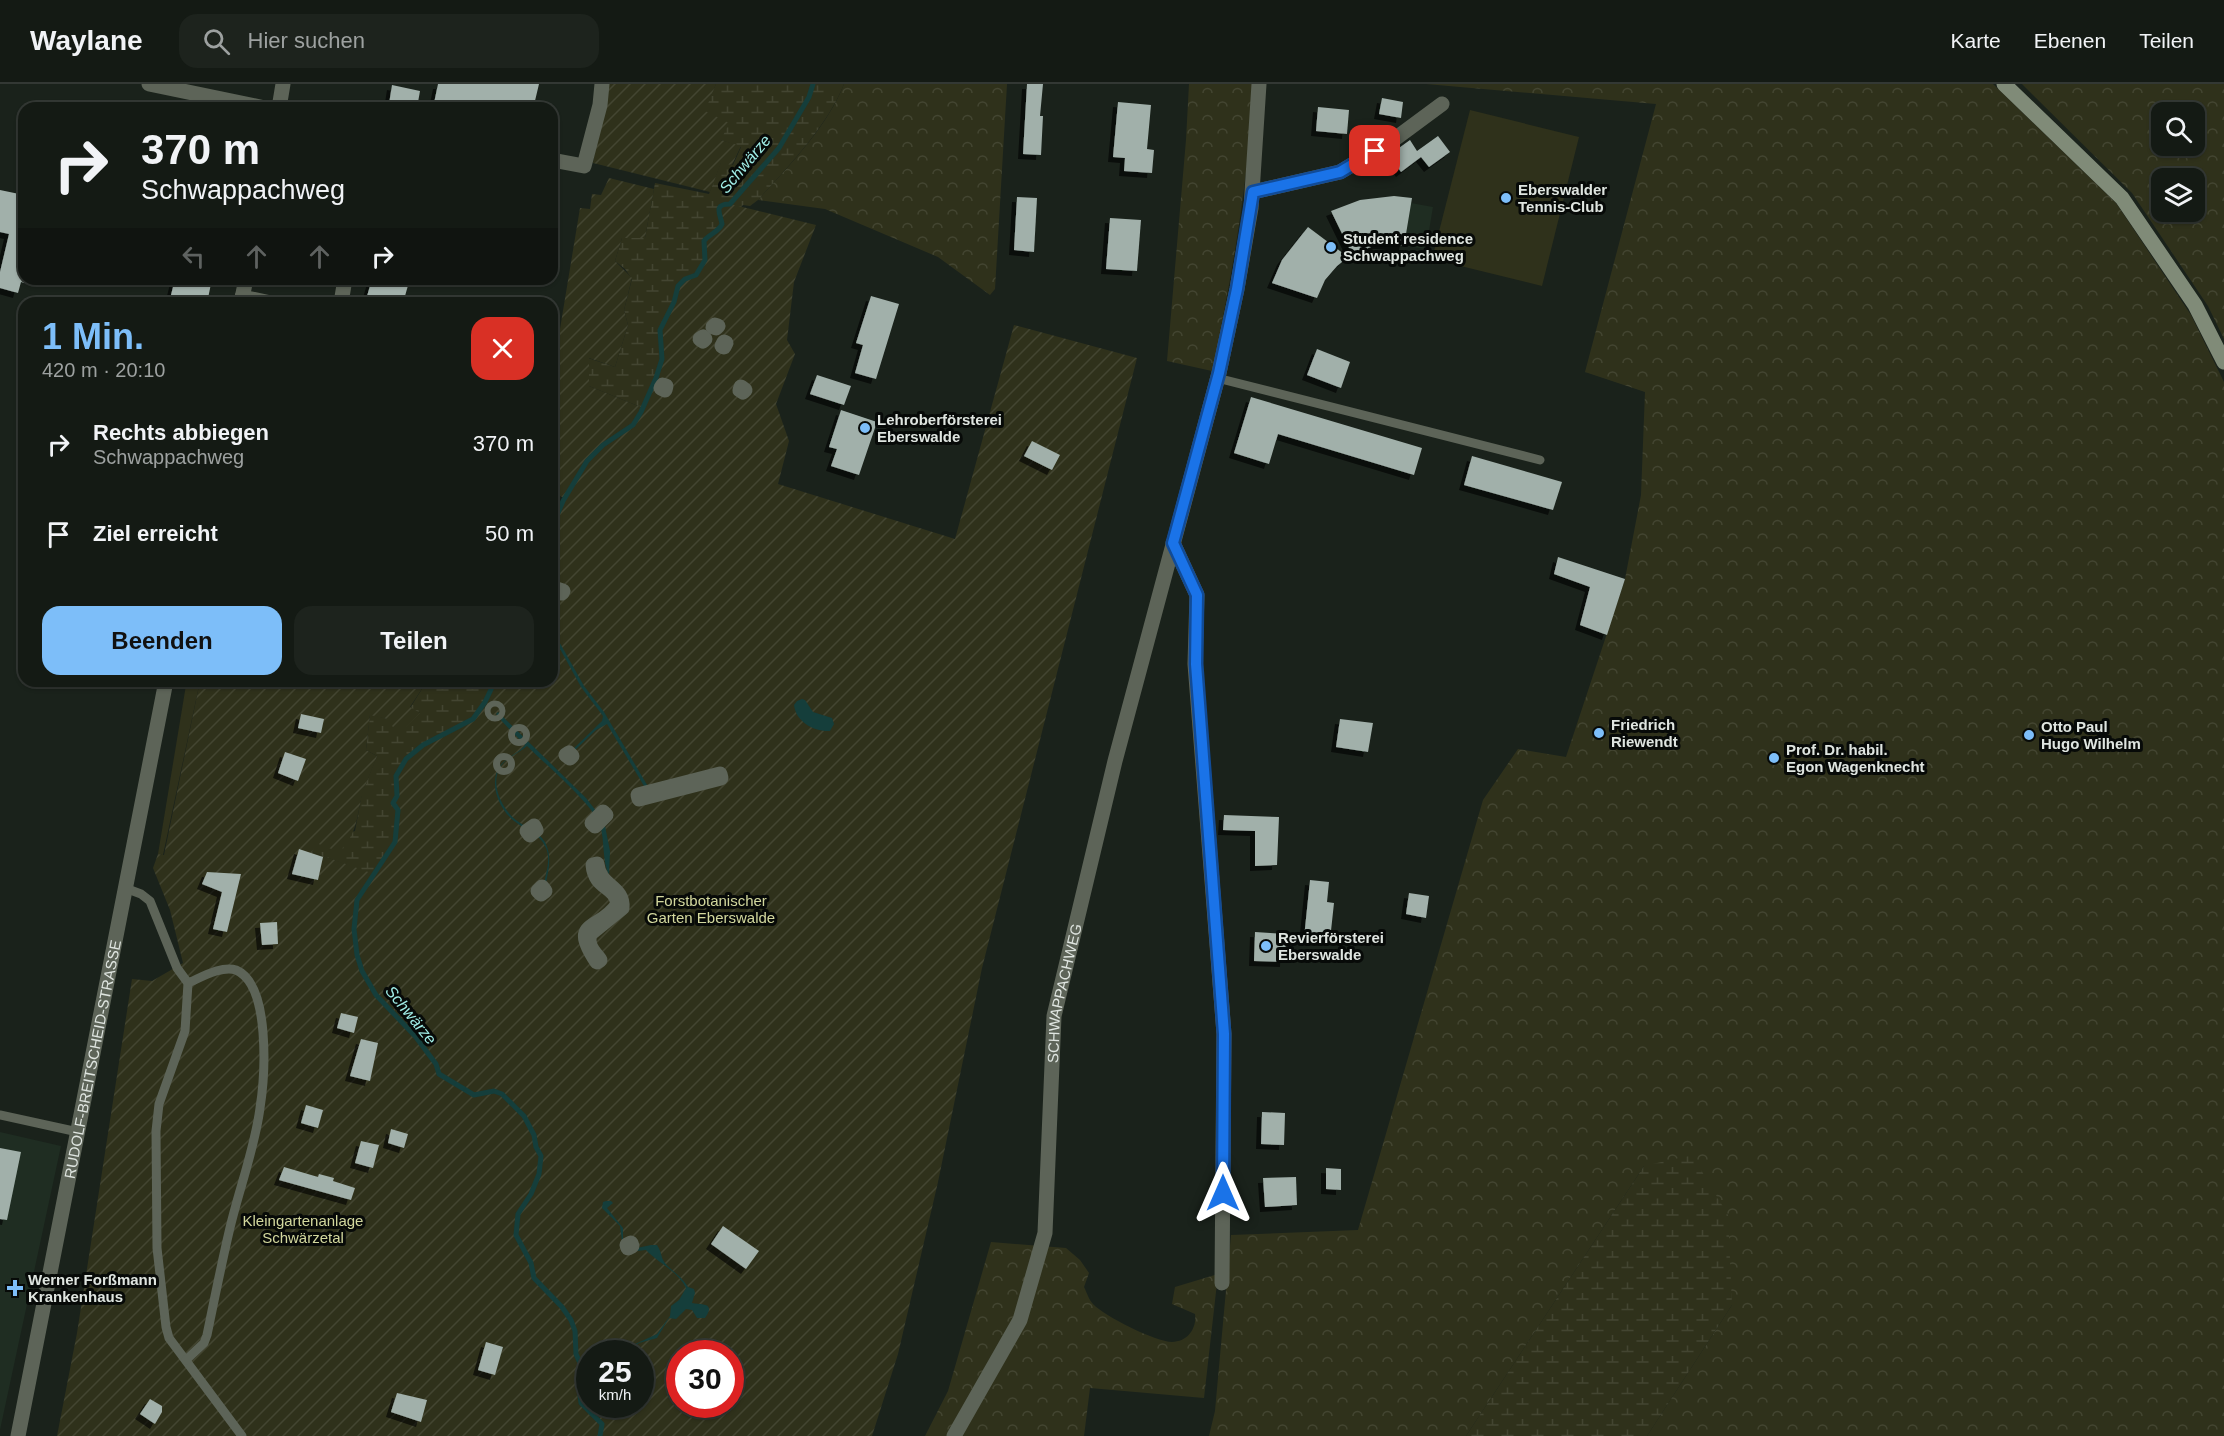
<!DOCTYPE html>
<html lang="de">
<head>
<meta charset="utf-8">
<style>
	:root { --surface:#141a14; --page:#1d231d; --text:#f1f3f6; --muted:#9da1a0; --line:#333834; --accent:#7dbef9 }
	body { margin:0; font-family:Helvetica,sans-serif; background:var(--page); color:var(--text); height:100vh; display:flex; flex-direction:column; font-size:22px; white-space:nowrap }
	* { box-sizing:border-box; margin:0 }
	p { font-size:20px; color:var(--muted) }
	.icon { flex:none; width:33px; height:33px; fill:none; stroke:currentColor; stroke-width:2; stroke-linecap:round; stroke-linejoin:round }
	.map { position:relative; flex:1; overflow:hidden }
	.drawer { position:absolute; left:18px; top:213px; width:540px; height:390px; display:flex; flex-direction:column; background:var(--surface); border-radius:18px; box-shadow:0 2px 4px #0004,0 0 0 2px var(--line) }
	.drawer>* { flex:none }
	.guide { position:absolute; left:18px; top:18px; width:540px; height:183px; border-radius:18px; box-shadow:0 2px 4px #0004,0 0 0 2px var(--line); background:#141a14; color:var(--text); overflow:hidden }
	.tools { position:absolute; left:2151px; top:18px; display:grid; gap:12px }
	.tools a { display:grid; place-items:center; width:54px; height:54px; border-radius:12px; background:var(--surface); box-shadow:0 2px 4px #0004,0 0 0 2px var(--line); font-size:30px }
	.speed { position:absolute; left:576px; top:1256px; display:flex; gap:12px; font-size:30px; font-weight:700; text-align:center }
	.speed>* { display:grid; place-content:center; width:78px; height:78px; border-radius:50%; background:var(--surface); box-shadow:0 2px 4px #0004,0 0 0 2px var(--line); line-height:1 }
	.speed small { font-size:15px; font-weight:400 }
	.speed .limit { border:9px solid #d22; background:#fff; color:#111 }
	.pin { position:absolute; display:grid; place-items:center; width:51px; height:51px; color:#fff; margin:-26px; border-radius:12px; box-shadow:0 3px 9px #0006 }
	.me { position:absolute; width:66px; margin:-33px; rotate:0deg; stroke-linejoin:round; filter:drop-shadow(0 0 4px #0008) }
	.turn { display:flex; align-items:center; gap:21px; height:126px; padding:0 24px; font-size:27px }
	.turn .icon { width:78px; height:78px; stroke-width:2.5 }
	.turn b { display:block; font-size:42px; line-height:51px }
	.lanes { display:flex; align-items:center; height:57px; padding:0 24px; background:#0003; justify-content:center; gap:30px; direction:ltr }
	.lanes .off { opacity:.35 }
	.round { display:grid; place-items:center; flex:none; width:63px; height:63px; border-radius:18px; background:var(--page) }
	.summary { display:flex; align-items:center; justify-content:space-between; height:102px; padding:0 24px }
	h1 { font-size:36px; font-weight:600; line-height:45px; color:var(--accent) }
	.cta { display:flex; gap:12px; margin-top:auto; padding:12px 24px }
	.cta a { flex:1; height:69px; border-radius:18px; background:var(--accent); color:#111; font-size:24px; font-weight:600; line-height:69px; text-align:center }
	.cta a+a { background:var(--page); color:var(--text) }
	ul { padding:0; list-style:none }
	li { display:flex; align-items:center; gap:18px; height:90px; padding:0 24px }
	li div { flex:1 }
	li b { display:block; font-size:22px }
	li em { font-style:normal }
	header { display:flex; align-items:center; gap:36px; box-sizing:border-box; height:84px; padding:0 30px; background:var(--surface); border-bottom:2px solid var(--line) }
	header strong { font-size:28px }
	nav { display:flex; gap:33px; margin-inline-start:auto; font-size:21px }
	.search { width:420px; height:54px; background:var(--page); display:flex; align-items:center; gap:15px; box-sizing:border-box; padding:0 21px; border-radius:18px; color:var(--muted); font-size:22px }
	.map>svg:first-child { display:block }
	.built { fill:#1f2d22 }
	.grass { fill:#2f311b }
	.forest { fill:url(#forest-crowns); fill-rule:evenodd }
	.wetland { fill:url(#wetland-marsh) }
	.garden { fill:url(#garden-furrows); fill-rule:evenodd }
	.water { fill:#153e3b }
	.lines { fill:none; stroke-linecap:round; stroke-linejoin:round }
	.stream { stroke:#153e3b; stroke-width:5 }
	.building { fill:#a1b0aa; filter:url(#shadow) }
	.service { stroke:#5d6458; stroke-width:9 }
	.pedestrian { stroke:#5d6458; stroke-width:15 }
	.minor { stroke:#5d6458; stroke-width:15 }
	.secondary { stroke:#808b78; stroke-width:15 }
	.route-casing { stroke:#114b97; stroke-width:15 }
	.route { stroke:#1a73e8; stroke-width:10 }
	.poi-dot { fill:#7dbef9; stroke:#070a08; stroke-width:2 }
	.labels { text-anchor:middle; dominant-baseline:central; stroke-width:6; stroke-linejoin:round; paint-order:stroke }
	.poi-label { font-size:15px; font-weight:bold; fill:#dfe5e0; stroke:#070a08; text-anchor:start }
	.park-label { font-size:15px; fill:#d3d89e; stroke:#070a08 }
	.street-label { font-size:15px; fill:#dfe5e0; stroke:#070a08 }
	.water-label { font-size:16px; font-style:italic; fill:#a0ede7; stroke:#070a08 }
</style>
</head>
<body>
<header>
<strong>Waylane</strong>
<div class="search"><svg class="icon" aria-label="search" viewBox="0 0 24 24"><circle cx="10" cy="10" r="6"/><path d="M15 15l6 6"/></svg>Hier suchen</div>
<nav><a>Karte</a><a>Ebenen</a><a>Teilen</a></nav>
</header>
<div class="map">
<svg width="2224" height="1352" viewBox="0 0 2224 1352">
	<defs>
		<pattern id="forest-crowns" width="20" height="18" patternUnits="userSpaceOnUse" patternTransform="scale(1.5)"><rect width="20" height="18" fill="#2f311b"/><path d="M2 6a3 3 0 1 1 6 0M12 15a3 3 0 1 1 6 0" fill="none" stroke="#434531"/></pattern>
		<pattern id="wetland-marsh" width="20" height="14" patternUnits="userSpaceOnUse" patternTransform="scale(1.5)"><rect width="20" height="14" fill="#2f311b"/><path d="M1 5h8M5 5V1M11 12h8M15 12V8" fill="none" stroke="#434531"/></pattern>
		<pattern id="garden-furrows" width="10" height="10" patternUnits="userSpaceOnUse" patternTransform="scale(1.5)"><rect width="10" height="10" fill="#2f311b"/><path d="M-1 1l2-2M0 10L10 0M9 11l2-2" fill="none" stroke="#434531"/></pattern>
		<filter id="shadow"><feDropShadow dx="-5" dy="5" stdDeviation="0" flood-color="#0009"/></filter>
	</defs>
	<rect width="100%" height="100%" fill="#1a221b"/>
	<!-- built -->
	<g class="built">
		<path d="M1411 119 1433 123 1426 165 1404 162Z"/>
		<path d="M0 1048 61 1062 0 1346Z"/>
	</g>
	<!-- grass -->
	<g class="grass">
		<path d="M1470 26 1579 53 1542 202 1432 175Z"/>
		<path d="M186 601 199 602 163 771 158 770Z"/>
	</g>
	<!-- forest -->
	<g class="forest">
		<path d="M844 0H1007L995 205 990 211 938 173 825 125 758 116C788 83 828 42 844 0Z"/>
		<path d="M1189 0H1253C1249 98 1232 191 1212 287L1167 277 1186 56Z"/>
		<path d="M1426 0H1993L2116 119 2191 231 2224 298V1352H1647L1732 1221 1644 1082 1466 1352H1209L1215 1327 1231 1151 1358 1146 1483 716 1518 665 1566 673 1625 495 1641 411 1645 308 1585 288 1656 20Z"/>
		<path d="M2022 0H2224V255L2208 222 2132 109ZM2194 28V62H2162V28ZM2194 94V128H2162V94Z"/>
		<path d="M991 1158 1066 1164 1080 1176 1089 1189 1084 1203C1087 1209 1089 1216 1093 1220 1104 1232 1156 1258 1172 1258 1188 1258 1197 1244 1195 1230L1172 1220 1175 1203 1218 1190 1204 1314 1090 1304 1084 1352H925L948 1307Z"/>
	</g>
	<!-- wetland -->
	<g class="wetland">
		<path d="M716 0H844C828 41 788 83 758 116L750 122 743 121 740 124 730 120 723 121 718 129 722 140 703 161C711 187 689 188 678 205 676 208 660 245 659 248 658 256 662 263 662 271 661 289 651 309 643 324L589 302 588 274 615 283 628 241 624 226 632 195 625 185 615 177 622 154H645L655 99 709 110 721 78 733 81 741 63 721 56 704 27Z"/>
		<path d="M427 597H495L483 621 473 635 422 661 410 670 399 686 396 692 398 726 397 752 387 772 374 791 312 768 315 759 355 747 362 709 377 672 366 666 370 630 387 635 420 629 410 624Z"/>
		<path d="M1692 1071 1728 1131 1732 1221 1647 1352H1466L1644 1082Z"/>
	</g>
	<!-- garden -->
	<g class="garden">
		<path d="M605 0H716L705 27 729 39 721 56 741 62 732 81 721 79 710 108 593 79Z"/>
		<path d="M609 94 654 105 645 154H622L615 177 632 194 624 226 628 241 615 283 589 274V302L643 324 661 279 660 246 672 221 676 207 680 199 696 191 702 181 706 170 704 157 708 151 720 145 722 140C721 129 712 123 730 120L816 141 794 198 787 256 795 270 776 320 789 357 778 400 955 455 1014 241 1137 274 982 884 938 1098 898 1270 872 1352H57L77 1249 132 895 152 897 183 879 170 826 153 784 158 770 164 771 199 602 208 604 219 597H338L364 601 368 597H427L410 623 420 629 398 650 387 635 370 631 366 666 377 672C373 684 367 696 363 708 356 732 359 748 339 768L316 759 312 768 374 790 395 758 398 726 393 719 397 712 396 692 406 675 417 665 450 645 473 635 483 621 495 597H552V443L565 414 552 409V275L557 263 580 124 590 125 592 110 601 111ZM590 1269H640V1320H590ZM680 1269H730V1320H680Z"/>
	</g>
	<!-- water -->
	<g class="water">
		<path d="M552 545 584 602 604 628 653 711 650 712 607 640 596 646 571 670 569 669 602 637 603 632 581 603 554 554Z"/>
		<path d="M802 615 805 616 813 628 832 634 834 640 830 647C814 648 796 638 794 621L797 617Z"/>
		<path d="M498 628 586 714 604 737 610 767 609 791C602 778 605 757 600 741 593 720 545 680 527 662 519 669 506 674 501 682 489 699 502 725 516 736 526 744 538 747 545 758 552 772 549 784 546 799L544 800C546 788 551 776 546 764 539 748 525 746 514 737 499 725 488 699 500 682 506 673 518 670 525 661 515 650 505 642 496 630Z"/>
		<path d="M606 1117H611L613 1119 607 1124 623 1144V1155L637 1164 651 1161H657C661 1167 661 1171 663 1176 668 1185 681 1191 688 1203L694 1205 695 1209 692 1219C702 1221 716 1218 705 1234H697L692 1226 686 1225 676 1235 669 1234 657 1254 639 1259 634 1263 633 1261 657 1250 670 1232 671 1222 679 1216 686 1204C678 1187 658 1179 646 1166L637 1167 622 1157 620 1142 602 1124 603 1118Z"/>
	</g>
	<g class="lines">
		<!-- stream -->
		<g class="stream">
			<path d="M552 443 563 417 587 377 603 361 633 341 641 328 656 294 662 275 660 246 674 218 678 202 685 195 696 191 705 176 704 157C709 150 719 148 722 140 721 131 712 120 730 120L779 64 809 13 813 0"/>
			<path d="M495 597 485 618 473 635 423 661 406 675 396 692 397 712 393 719 398 726 395 758 357 816 354 845 357 871 362 887 376 911 415 952 436 980 439 990 474 1011 494 1007 502 1010 524 1032 534 1051 536 1063 541 1072 539 1090 531 1110 518 1130 516 1151 531 1179 534 1194 562 1223 571 1236 575 1247 576 1270 584 1288 578 1297 581 1319 602 1340 600 1352"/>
		</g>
	</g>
	<!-- building -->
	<g class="building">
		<path d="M438 0H539L534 21 528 20 527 24H433Z"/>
		<path d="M1027 0H1043L1040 32H1043L1041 71 1023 70Z"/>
		<path d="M392 1 420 7 417 24 389 20Z"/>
		<path d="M1382 14 1403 18 1401 34 1379 30Z"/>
		<path d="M1118 18 1151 21 1147 65 1154 66 1152 89 1124 87 1125 74 1113 73Z"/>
		<path d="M1318 23 1349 26 1347 50 1316 47Z"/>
		<path d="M1438 52 1450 68 1429 83 1421 73 1401 88 1389 71 1410 56 1417 67Z"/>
		<path d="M0 106 24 111V199L21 198 18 209 0 204V188L9 150 0 148Z"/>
		<path d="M1394 112 1412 114 1404 162 1379 160 1352 170 1331 127 1360 116Z"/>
		<path d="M1017 113 1037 114 1034 168 1014 166Z"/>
		<path d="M1110 134 1141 136 1137 187 1106 185Z"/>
		<path d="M1308 143 1348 173 1337 182 1325 196 1317 214 1272 199 1282 176Z"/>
		<path d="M175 195H212L207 219H169Z"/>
		<path d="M372 195H398L409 198 403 219H365Z"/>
		<path d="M871 212 899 220 876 295 855 289 863 261 856 259Z"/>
		<path d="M1317 265 1350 278 1341 304 1307 291Z"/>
		<path d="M817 291 851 302 844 321 810 310Z"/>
		<path d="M1251 313 1422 364 1414 391 1278 350 1269 380 1234 369Z"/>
		<path d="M841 326 877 338 859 391 831 382 837 365 829 363Z"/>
		<path d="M1032 357 1060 371 1052 386 1024 372Z"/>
		<path d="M1472 372 1562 398 1553 426 1464 401Z"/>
		<path d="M1558 473 1625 495 1607 551 1580 541 1590 503 1554 490Z"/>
		<path d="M301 630 324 635 321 649 298 644Z"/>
		<path d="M1340 635 1373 639 1368 668 1336 663Z"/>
		<path d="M285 668 306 675 298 697 278 689Z"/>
		<path d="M1224 731 1279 733 1277 781 1255 782V747L1223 746Z"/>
		<path d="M299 765 323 773 318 796 292 790Z"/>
		<path d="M207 788 241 790 227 848 213 845 222 808 202 800Z"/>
		<path d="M1310 796 1329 798 1327 818 1334 819 1330 856 1304 854Z"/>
		<path d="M1409 809 1429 812 1426 834 1406 830Z"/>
		<path d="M277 838 278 860 262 861 260 839Z"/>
		<path d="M1255 848 1286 850 1285 878 1254 877Z"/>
		<path d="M341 929 358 933 354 949 337 944Z"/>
		<path d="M361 955 378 959 370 997 350 992Z"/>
		<path d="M306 1021 323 1026 318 1044 301 1039Z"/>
		<path d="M1262 1028 1285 1029 1284 1061 1261 1060Z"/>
		<path d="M391 1045 408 1050 404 1064 388 1059Z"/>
		<path d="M361 1057 379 1061 373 1084 355 1079Z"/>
		<path d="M0 1064 21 1068 7 1136 0 1135Z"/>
		<path d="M284 1083 318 1093 319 1090 334 1094 333 1097 355 1104 351 1116 279 1096Z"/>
		<path d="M1326 1084 1341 1085V1106L1326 1105Z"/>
		<path d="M1296 1093 1297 1121 1265 1123 1263 1094Z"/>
		<path d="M723 1142 759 1167 746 1185 711 1160Z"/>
		<path d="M486 1258 503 1263 495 1291 478 1286Z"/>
		<path d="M397 1309 427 1316 421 1338 391 1328Z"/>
		<path d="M150 1315 162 1322V1328L155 1340 140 1330Z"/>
	</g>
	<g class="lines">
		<!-- service -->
		<g class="service">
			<path d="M1217 294 1540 376"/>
			<path d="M125 804 141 810 150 817 177 884 188 899 185 947 159 1020 156 1047 157 1164 166 1243 169 1254 242 1352"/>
			<path d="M0 1031 78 1048"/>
			<path d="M186 1276 204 1259 207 1251C214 1217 221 1182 229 1148 238 1108 255 1064 260 1024 265 992 271 901 236 886 222 881 200 894 188 899"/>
		</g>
		<!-- pedestrian -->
		<g class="pedestrian">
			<path d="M715 241 718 242 716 244 713 243Z"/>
			<path d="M703 253 705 255 703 257 700 255Z"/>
			<path d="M724 258 726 259 724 263 722 262Z"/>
			<path d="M663 301 666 302 665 306 661 304Z"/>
			<path d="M741 303 745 306 743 308 740 306Z"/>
			<path d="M557 505 563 507 562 509 557 507Z"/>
			<path d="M552 540V541"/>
			<circle cx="495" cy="627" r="3"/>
			<circle cx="519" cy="651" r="3.5"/>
			<path d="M569 669 572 672 570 674 566 671Z"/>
			<circle cx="504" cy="680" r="3.5"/>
			<path d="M720 690 721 694 639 715 638 711Z"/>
			<path d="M603 728 606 731 595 742 592 739Z"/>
			<path d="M534 742 536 746 530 751 527 747Z"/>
			<path d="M597 780C599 803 624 802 622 824L590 850C586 861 594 868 600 876L597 878C568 835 600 848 618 820 615 801 595 805 593 781Z"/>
			<path d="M542 803 545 807 541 810 538 807Z"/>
			<path d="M631 1159 632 1162 628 1164 627 1161Z"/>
		</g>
		<!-- minor -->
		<g class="minor">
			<path d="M149 0 265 24"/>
			<path d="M279 24 283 0"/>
			<path d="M552 76 584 82 600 21 602 0"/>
			<path d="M1253 108 1340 88 1392 57 1442 20"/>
			<path d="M242 213 271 219"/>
			<path d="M241 219 246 195"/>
			<path d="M341 219 345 195"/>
			<path d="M1173 459 1197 511 1195 580 1224 950 1222 1199"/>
			<path id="s1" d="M18 1352 166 597"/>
			<path id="s2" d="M954 1352 1020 1236 1045 1149 1054 932 1115 677 1219 289 1237 205 1251 124 1259 0"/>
		</g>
		<!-- secondary -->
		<path class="secondary" d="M2004 0 2122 114 2195 221 2224 278"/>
	</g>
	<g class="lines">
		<defs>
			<path id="route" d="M1223 1109 1224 950 1196 580 1197 511 1173 459 1219 289 1237 205 1253 108 1340 88 1375 67"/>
		</defs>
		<!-- route casing -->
		<use href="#route" class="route-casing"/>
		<!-- route -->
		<use href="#route" class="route"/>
	</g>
	<!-- markers -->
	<g class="poi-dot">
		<circle cx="1506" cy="114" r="6"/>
		<circle cx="1331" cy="163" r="6"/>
		<circle cx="865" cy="344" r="6"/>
		<circle cx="1599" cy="649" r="6"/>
		<circle cx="2029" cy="651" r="6"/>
		<circle cx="1774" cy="674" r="6"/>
		<circle cx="1266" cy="862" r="6"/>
		<path d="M12 1195h6v6h6v6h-6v6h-6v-6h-6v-6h6z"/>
	</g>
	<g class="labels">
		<!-- poi labels -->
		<g class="poi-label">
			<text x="1518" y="105">Eberswalder<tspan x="1518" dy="17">Tennis-Club</tspan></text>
			<text x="1343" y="154">Student residence<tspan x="1343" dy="17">Schwappachweg</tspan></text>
			<text x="877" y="335">Lehroberförsterei<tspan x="877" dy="17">Eberswalde</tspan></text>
			<text x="1611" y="640">Friedrich<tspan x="1611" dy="17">Riewendt</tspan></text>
			<text x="2041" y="642">Otto Paul<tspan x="2041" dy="17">Hugo Wilhelm</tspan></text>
			<text x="1786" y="665">Prof. Dr. habil.<tspan x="1786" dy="17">Egon Wagenknecht</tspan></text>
			<text x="1278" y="853">Revierförsterei<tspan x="1278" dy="17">Eberswalde</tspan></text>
			<text x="28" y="1195">Werner Forßmann<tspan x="28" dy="17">Krankenhaus</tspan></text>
		</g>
		<!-- park labels -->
		<g class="park-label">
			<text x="711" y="816">Forstbotanischer<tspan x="711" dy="17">Garten Eberswalde</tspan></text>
			<text x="303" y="1136">Kleingartenanlage<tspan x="303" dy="17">Schwärzetal</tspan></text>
		</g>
		<!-- street labels -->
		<g class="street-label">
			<text stroke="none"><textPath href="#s2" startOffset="465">SCHWAPPACHWEG</textPath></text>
			<text stroke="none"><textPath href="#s1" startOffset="384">RUDOLF-BREITSCHEID-STRASSE</textPath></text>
		</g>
		<!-- water labels -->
		<g class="water-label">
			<text transform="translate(745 80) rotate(-50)">Schwärze</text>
			<text transform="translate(411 931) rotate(51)">Schwärze</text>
		</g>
	</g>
</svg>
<div class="tools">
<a><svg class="icon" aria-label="search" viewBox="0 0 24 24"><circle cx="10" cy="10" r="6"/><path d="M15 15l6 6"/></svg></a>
<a><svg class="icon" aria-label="layers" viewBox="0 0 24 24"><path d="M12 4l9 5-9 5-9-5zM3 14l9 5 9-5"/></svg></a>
</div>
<div class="speed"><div>25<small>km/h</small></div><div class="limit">30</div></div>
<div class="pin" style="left:1375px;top:67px;background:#d93025"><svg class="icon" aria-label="arrive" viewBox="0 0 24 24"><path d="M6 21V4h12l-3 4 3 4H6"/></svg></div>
<svg class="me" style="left:1223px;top:1109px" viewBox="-20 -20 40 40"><path d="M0-17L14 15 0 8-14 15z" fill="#1a73e8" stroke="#fff" stroke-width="4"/></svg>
<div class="guide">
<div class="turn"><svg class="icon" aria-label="right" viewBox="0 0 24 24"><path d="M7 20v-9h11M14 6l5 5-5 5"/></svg><div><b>370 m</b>Schwappachweg</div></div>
<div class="lanes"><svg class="icon off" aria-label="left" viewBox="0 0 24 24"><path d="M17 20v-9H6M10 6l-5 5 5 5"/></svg><svg class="icon off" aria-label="ahead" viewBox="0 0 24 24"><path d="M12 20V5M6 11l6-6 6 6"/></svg><svg class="icon off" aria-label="ahead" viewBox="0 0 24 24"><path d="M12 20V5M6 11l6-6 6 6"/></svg><svg class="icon" aria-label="right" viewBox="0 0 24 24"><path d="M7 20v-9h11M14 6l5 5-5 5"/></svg></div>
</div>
<section class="drawer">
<div class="summary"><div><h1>1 Min.</h1><p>420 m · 20:10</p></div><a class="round" style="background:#d93025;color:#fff"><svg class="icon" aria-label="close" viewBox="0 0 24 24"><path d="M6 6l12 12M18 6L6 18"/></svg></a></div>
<ul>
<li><svg class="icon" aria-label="right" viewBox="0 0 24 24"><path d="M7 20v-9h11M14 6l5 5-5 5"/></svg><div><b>Rechts abbiegen</b><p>Schwappachweg</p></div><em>370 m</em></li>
<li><svg class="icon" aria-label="arrive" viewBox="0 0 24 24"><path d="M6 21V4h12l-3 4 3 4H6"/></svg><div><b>Ziel erreicht</b></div><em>50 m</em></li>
</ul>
<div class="cta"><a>Beenden</a><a>Teilen</a></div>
</section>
</div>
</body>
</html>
